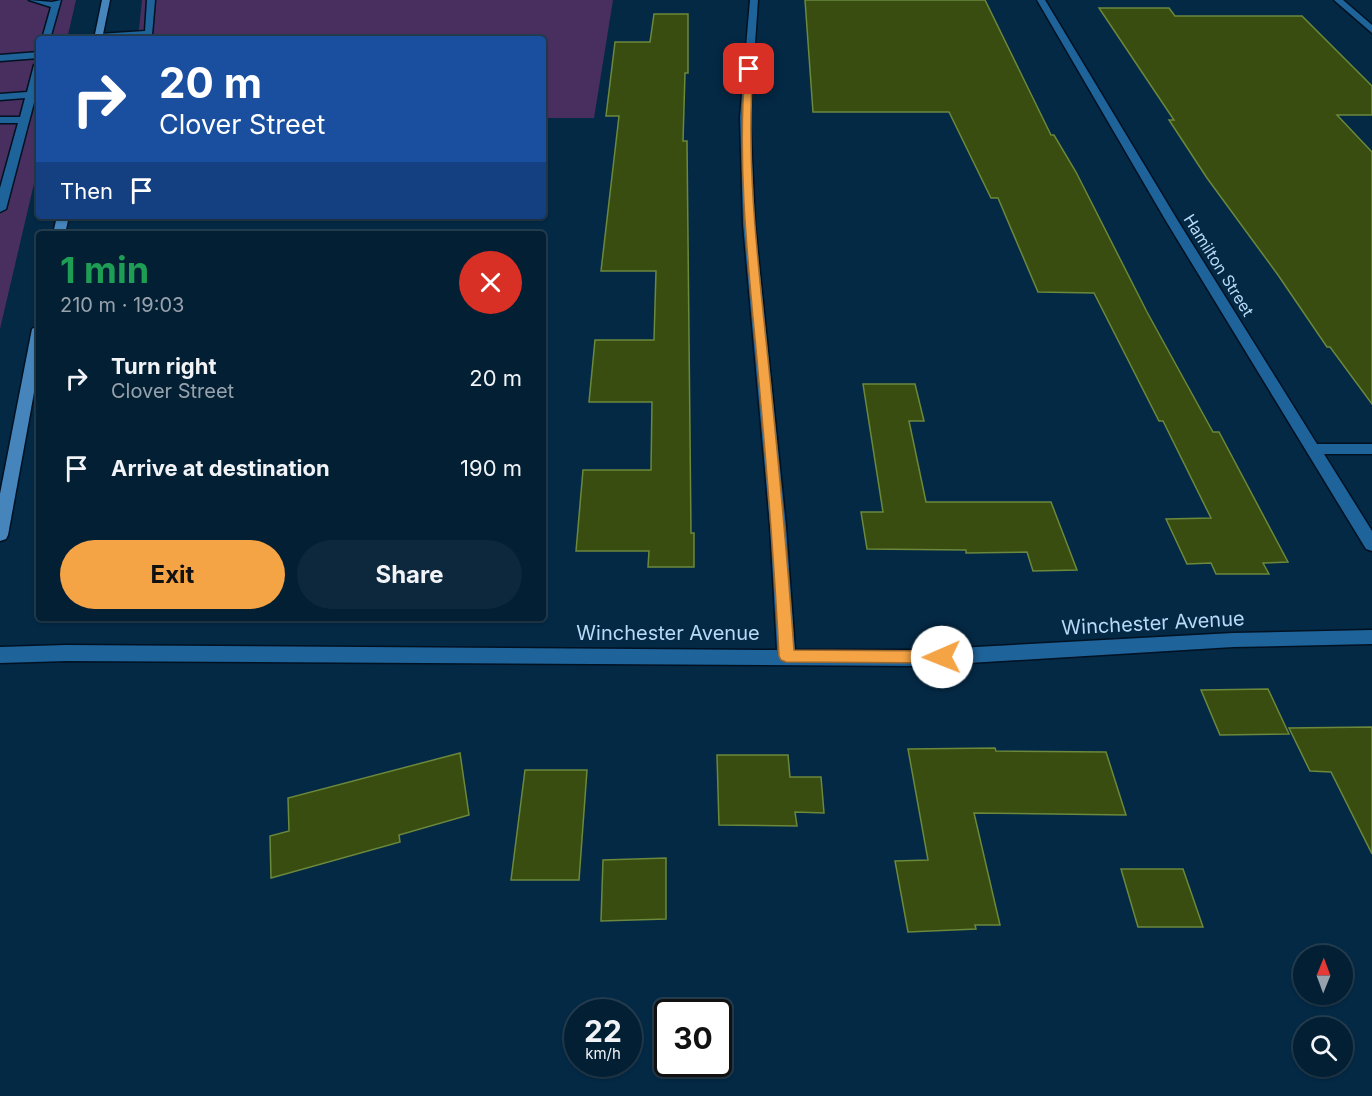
<!DOCTYPE html>
<html lang="en">
<head>
<meta charset="utf-8">
<style>
	:root { --surface:#031f34; --page:#0d273c; --text:#f1f3f6; --muted:#97a2ac; --line:#243d4f; --accent:#f4a345 }
	body { margin:0; font-family:Inter,sans-serif; background:var(--page); color:var(--text); height:100vh; display:flex; flex-direction:column; font-size:22px; white-space:nowrap }
	* { box-sizing:border-box; margin:0 }
	p { font-size:20px; color:var(--muted) }
	.icon { flex:none; width:33px; height:33px; fill:none; stroke:currentColor; stroke-width:2; stroke-linecap:round; stroke-linejoin:round }
	.map { position:relative; flex:1; overflow:hidden }
	.side { position:absolute; left:36px; top:231px; width:510px; height:390px; display:flex; flex-direction:column; background:var(--surface); border-radius:6px; box-shadow:0 2px 4px #0004,0 0 0 2px var(--line) }
	.side>* { flex:none }
	.top-card { position:absolute; left:36px; top:36px; width:510px; height:183px; border-radius:6px; box-shadow:0 2px 4px #0004,0 0 0 2px var(--line); background:#1a4fa0; color:#fff; overflow:hidden }
	.needle { width:39px; rotate:1deg }
	.fabs { position:absolute; left:1293px; top:945px; display:grid; gap:12px }
	.fabs a { display:grid; place-items:center; width:60px; height:60px; border-radius:50%; background:var(--surface); box-shadow:0 2px 4px #0004,0 0 0 2px var(--line); font-size:30px }
	.speed { position:absolute; left:564px; top:999px; display:flex; gap:12px; font-size:30px; font-weight:700; text-align:center }
	.speed>* { display:grid; place-content:center; width:78px; height:78px; border-radius:50%; background:var(--surface); box-shadow:0 2px 4px #0004,0 0 0 2px var(--line); line-height:1 }
	.speed small { font-size:15px; font-weight:400 }
	.speed .limit { border:3px solid #111; border-radius:9px; background:#fff; color:#111 }
	.pin { position:absolute; display:grid; place-items:center; width:51px; height:51px; color:#fff; margin:-26px; border-radius:12px; box-shadow:0 3px 9px #0006 }
	.me { position:absolute; width:66px; margin:-33px; rotate:269deg; stroke-linejoin:round; filter:drop-shadow(0 0 4px #0008) }
	.turn { display:flex; align-items:center; gap:21px; height:126px; padding:0 24px; font-size:27px }
	.turn .icon { width:78px; height:78px; stroke-width:2.5 }
	.turn b { display:block; font-size:42px; line-height:51px }
	.then { display:flex; align-items:center; height:57px; padding:0 24px; background:#0003; gap:12px; font-size:22px }
	.round { display:grid; place-items:center; flex:none; width:63px; height:63px; border-radius:32px; background:var(--page) }
	.summary { display:flex; align-items:center; justify-content:space-between; height:102px; padding:0 24px }
	h1 { font-size:36px; font-weight:700; line-height:45px; color:#1e9e55 }
	.primary-button { display:flex; gap:12px; margin-top:auto; padding:12px 24px }
	.primary-button a { flex:1; height:69px; border-radius:36px; background:var(--accent); color:#111; font-size:24px; font-weight:700; line-height:69px; text-align:center }
	.primary-button a+a { background:var(--page); color:var(--text) }
	ul { padding:0; list-style:none }
	li { display:flex; align-items:center; gap:18px; height:90px; padding:0 24px }
	li div { flex:1 }
	li b { display:block; font-size:22px }
	li em { font-style:normal }
	.map>svg:first-child { display:block }
	.green { fill:#482f5f }
	.building { fill:#394d11; stroke:#6b883b; stroke-width:1.5 }
	.lines { fill:none; stroke-linecap:round; stroke-linejoin:round }
	.service-casing { stroke:#012; stroke-width:3 }
	.minor-casing { stroke:#012; stroke-width:3 }
	.primary-casing { stroke:#012; stroke-width:3 }
	.service { fill:#1e6399; fill-rule:evenodd }
	.minor { fill:#1e6399; fill-rule:evenodd }
	.primary { fill:#4685bb; fill-rule:evenodd }
	.route { fill:#f4a345; stroke:#9f6a2d; stroke-width:1.5 }
	.labels { text-anchor:middle; dominant-baseline:central; stroke-width:4.5; stroke-linejoin:round; paint-order:stroke }
	.far-street-label { font-size:16px; fill:#b8d9f7; stroke:#042945 }
	.street-label { font-size:20px; fill:#b8d9f7; stroke:#042945 }
</style>
</head>
<body>
<div class="map">
<svg width="1372" height="1096" viewBox="0 0 1372 1096">
	<rect width="100%" height="100%" fill="#042945"/>
	<!-- green -->
	<g class="green">
		<path d="M0 0H76L67 39H39V162L0 329Z"/>
		<path d="M142 0H613L594 118H543V39H138Z"/>
	</g>
	<!-- building -->
	<g class="building">
		<path d="M805 0H985L1051 135H1054L1076 172 1147 312 1213 432H1219L1288 562 1263 563 1269 574H1216L1211 563 1187 564 1166 519 1211 518 1163 421H1159L1094 293 1038 292 998 198H991L949 112H813Z"/>
		<path d="M1099 8H1169L1175 16H1302L1372 86V115H1337L1372 152V404L1330 347H1327L1278 275 1207 178 1169 120H1174Z"/>
		<path d="M654 14H688V73H685L683 141H687L691 533H694V567H648L649 551H576L583 470H651L652 402H589L595 340H654L656 271H601L619 116H606L615 42H650Z"/>
		<path d="M863 384H915L924 421H909L926 502H1051L1077 570 1033 571 1027 552 966 553V550L867 549 861 512H883Z"/>
		<path d="M1268 689 1289 734 1220 735 1201 690Z"/>
		<path d="M1372 727V854L1331 772 1310 771 1289 728Z"/>
		<path d="M995 748 996 751 1106 752 1126 815 974 813 1000 925H975L976 929 908 932 895 861 928 860 908 749Z"/>
		<path d="M460 753 469 815 399 835 400 842 271 878 270 836 289 831 288 798Z"/>
		<path d="M717 755H788L790 777H821L824 813 795 812 797 826 719 825Z"/>
		<path d="M525 770H587L579 880H511Z"/>
		<path d="M666 858V919L601 921 603 860Z"/>
		<path d="M1121 869H1183L1203 927H1138Z"/>
	</g>
	<g class="lines">
		<defs>
			<g id="service">
				<path d="M29 0 52 2 61 0 50 39H42L51 7Z"/>
				<path d="M147 0H155L152 35 96 39V35L99 34 145 31Z"/>
				<path d="M39 52V58L0 61V55Z"/>
				<path d="M39 62V83L36 95 6 209 0 212V188L18 123H0V117H20L25 98 0 100V94L27 92 34 65Z"/>
			</g>
			<g id="minor">
				<path d="M750 0H758L750 117 755 224 786 526 795 650H919L1233 633 1372 630V644L1233 647 919 666 66 661 0 663V647L66 645 777 650 770 526 743 224 740 117Z"/>
				<path d="M1037 0H1045L1178 221 1317 444H1372V454H1324L1372 531V551L1366 549 1166 221Z"/>
				<path d="M1334 0H1343L1372 25V33Z"/>
			</g>
			<g id="primary">
				<path d="M102 0H110L102 39H94Z"/>
				<path d="M57 216H69L65 234H53Z"/>
				<path d="M39 325V365L8 535 6 539 0 541V494L32 329Z"/>
			</g>
		</defs>
		<!-- service casing -->
		<use href="#service" class="service-casing"/>
		<!-- minor casing -->
		<use href="#minor" class="minor-casing"/>
		<!-- primary casing -->
		<use href="#primary" class="primary-casing"/>
		<!-- service -->
		<use href="#service" class="service"/>
		<!-- minor -->
		<use href="#minor" class="minor"/>
		<!-- primary -->
		<use href="#primary" class="primary"/>
	</g>
	<!-- route -->
	<path class="route" d="M749 66 753 69C746 166 758 263 768 359 778 456 787 553 794 650L942 651 948 653 950 657 948 662 942 663 786 662 781 660 779 656C774 557 766 459 757 360 748 263 737 166 745 69Z"/>
	<g class="labels">
		<!-- far-street labels -->
		<g class="far-street-label">
			<text transform="translate(1219 265) rotate(58)">Hamilton Street</text>
		</g>
		<!-- street labels -->
		<g class="street-label">
			<text transform="translate(1153 623) rotate(-3)">Winchester Avenue</text>
			<text x="668" y="633">Winchester Avenue</text>
		</g>
	</g>
</svg>
<div class="fabs">
<a><svg class="needle" viewBox="-14 -14 28 28"><path d="M0-13l5 13h-10z" fill="#e53935"/><path d="M0 13l5-13h-10z" fill="#97a2ac"/></svg></a>
<a><svg class="icon" aria-label="search" viewBox="0 0 24 24"><circle cx="10" cy="10" r="6"/><path d="M15 15l6 6"/></svg></a>
</div>
<div class="speed"><div>22<small>km/h</small></div><div class="limit">30</div></div>
<div class="pin" style="left:749px;top:69px;background:#d93025"><svg class="icon" aria-label="arrive" viewBox="0 0 24 24"><path d="M6 21V4h12l-3 4 3 4H6"/></svg></div>
<svg class="me" style="left:942px;top:657px" viewBox="-20 -20 40 40"><circle r="19" fill="#fff"/><path d="M0-13L10 11 0 6-10 11z" fill="#f4a345"/></svg>
<div class="top-card">
<div class="turn"><svg class="icon" aria-label="right" viewBox="0 0 24 24"><path d="M7 20v-9h11M14 6l5 5-5 5"/></svg><div><b>20 m</b>Clover Street</div></div>
<div class="then">Then<svg class="icon" aria-label="arrive" viewBox="0 0 24 24"><path d="M6 21V4h12l-3 4 3 4H6"/></svg></div>
</div>
<section class="side">
<div class="summary"><div><h1>1 min</h1><p>210 m · 19:03</p></div><a class="round" style="background:#d93025;color:#fff"><svg class="icon" aria-label="close" viewBox="0 0 24 24"><path d="M6 6l12 12M18 6L6 18"/></svg></a></div>
<ul>
<li><svg class="icon" aria-label="right" viewBox="0 0 24 24"><path d="M7 20v-9h11M14 6l5 5-5 5"/></svg><div><b>Turn right</b><p>Clover Street</p></div><em>20 m</em></li>
<li><svg class="icon" aria-label="arrive" viewBox="0 0 24 24"><path d="M6 21V4h12l-3 4 3 4H6"/></svg><div><b>Arrive at destination</b></div><em>190 m</em></li>
</ul>
<div class="primary-button"><a>Exit</a><a>Share</a></div>
</section>
</div>
</body>
</html>
